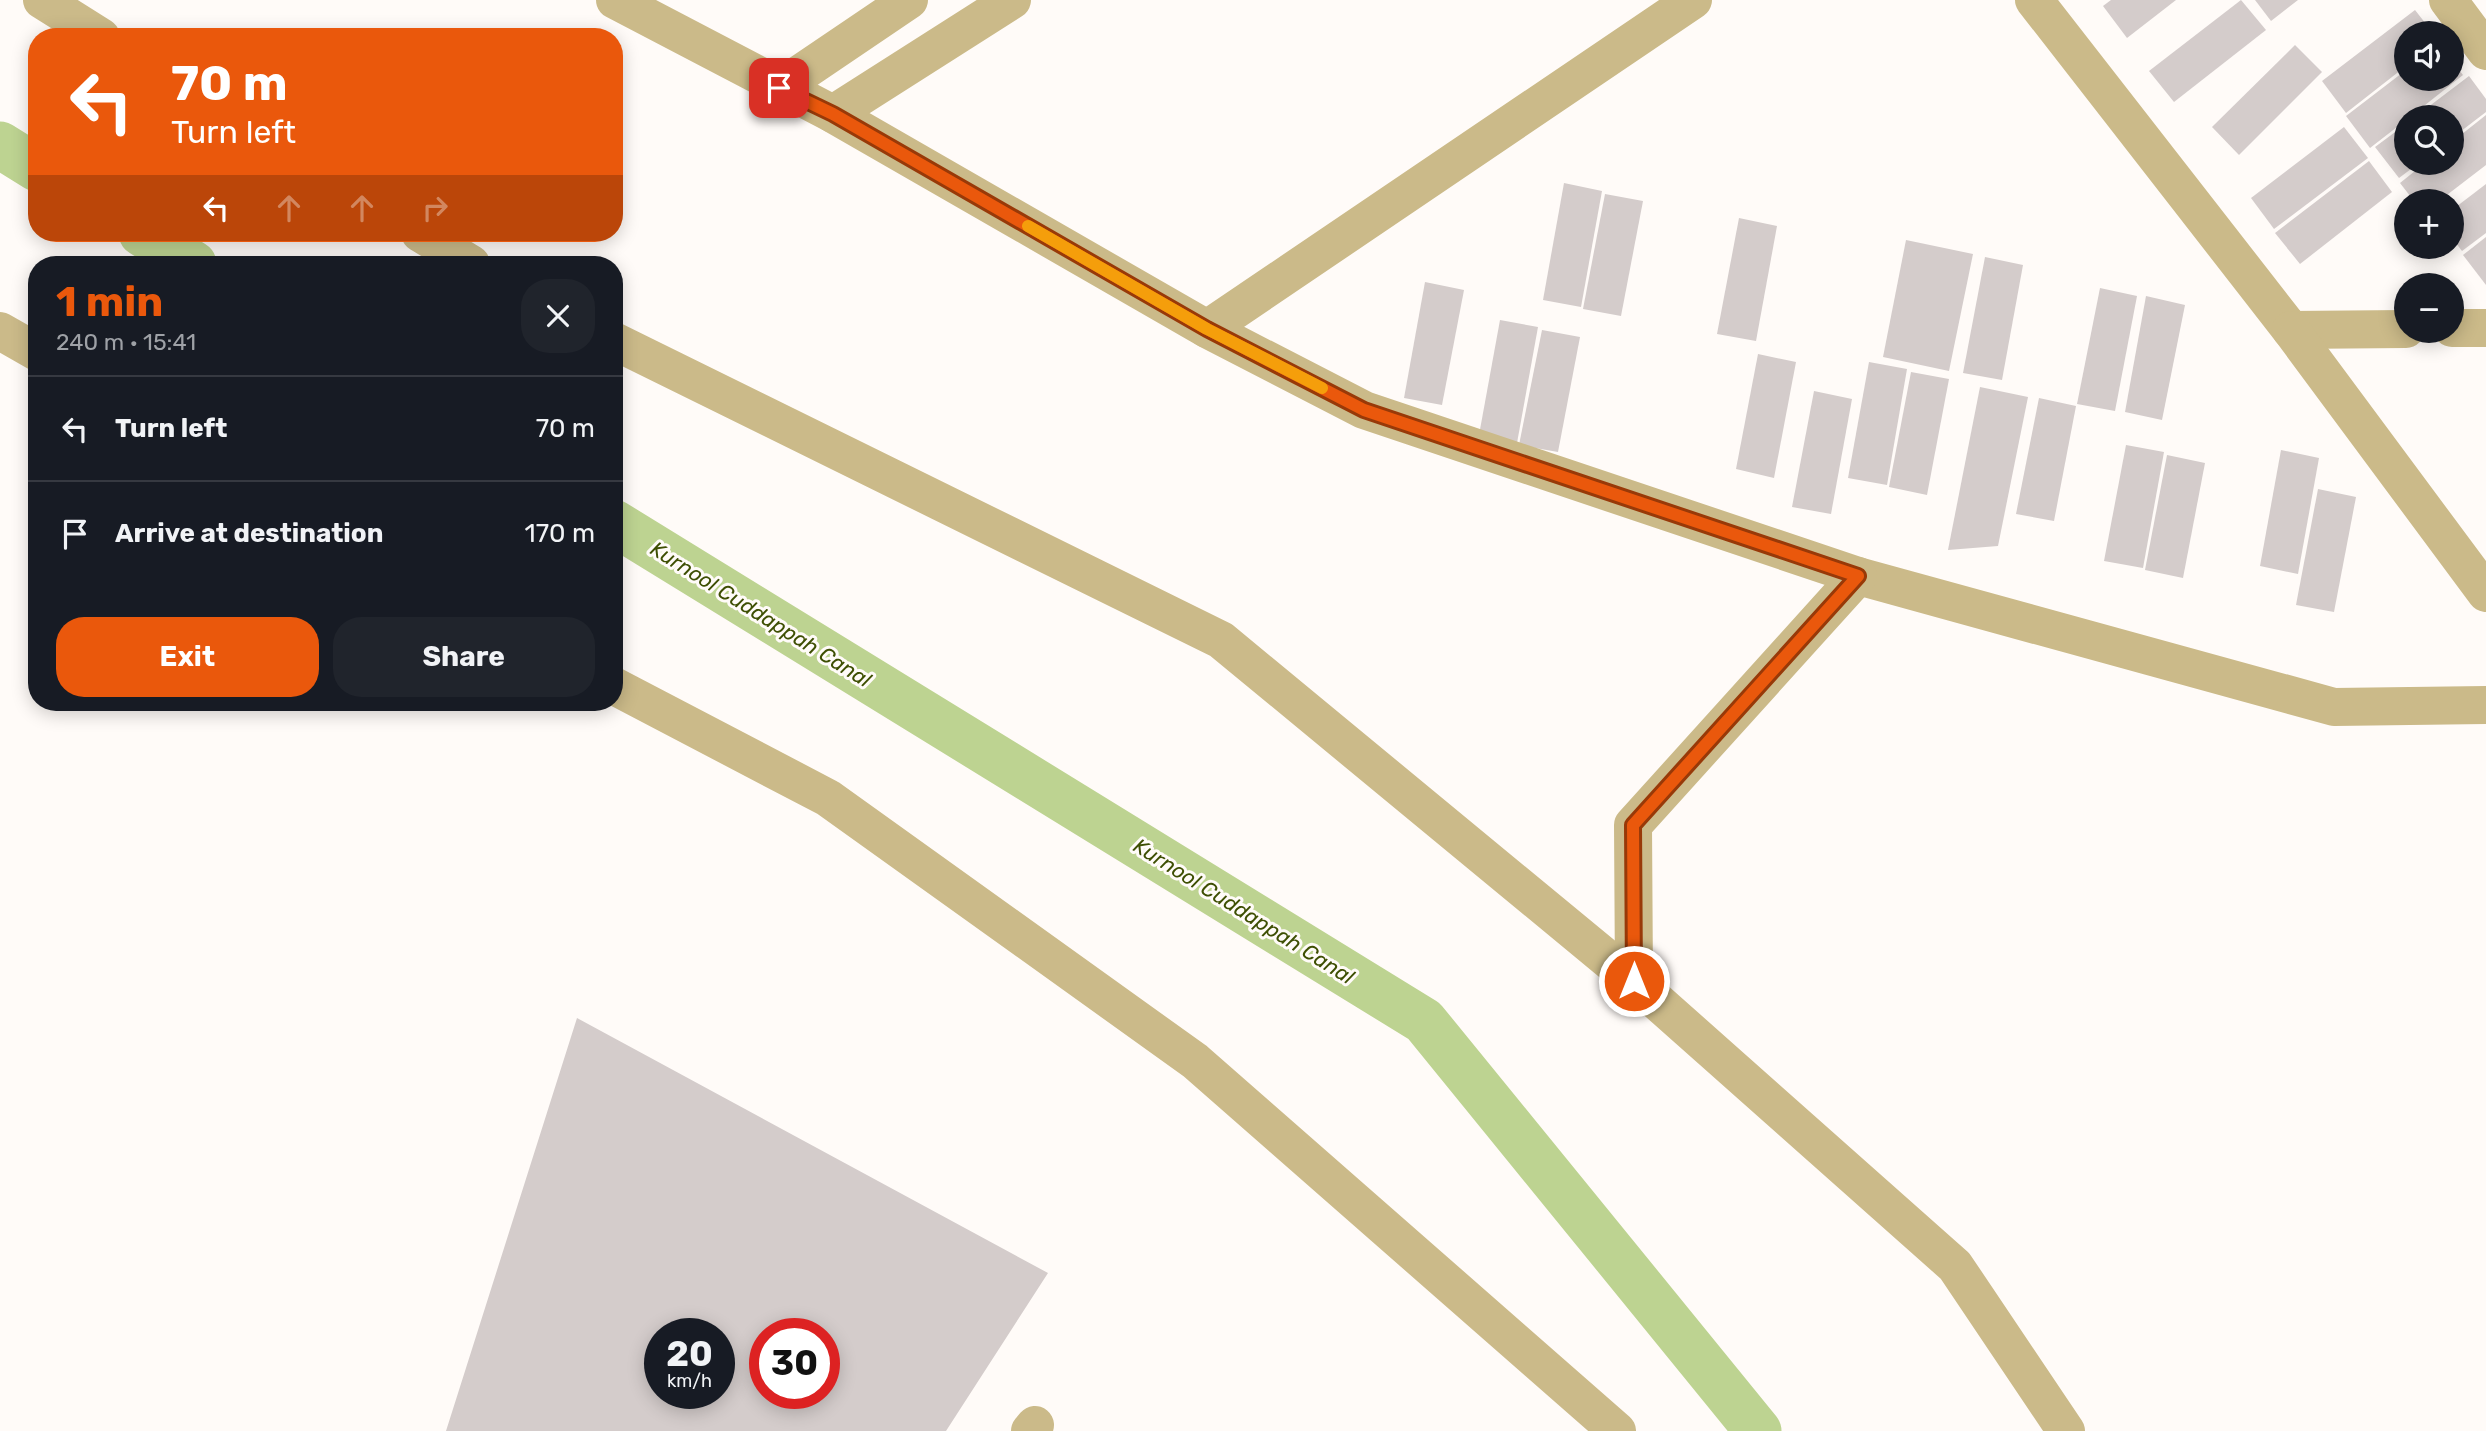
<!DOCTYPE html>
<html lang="en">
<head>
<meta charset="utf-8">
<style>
	:root { --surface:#171b24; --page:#20242c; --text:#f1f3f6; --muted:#9ea1a6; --line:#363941; --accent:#ea580c }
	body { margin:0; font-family:Rubik,sans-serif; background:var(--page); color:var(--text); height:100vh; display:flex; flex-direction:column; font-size:26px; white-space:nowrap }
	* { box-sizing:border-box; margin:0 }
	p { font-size:23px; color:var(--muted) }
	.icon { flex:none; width:38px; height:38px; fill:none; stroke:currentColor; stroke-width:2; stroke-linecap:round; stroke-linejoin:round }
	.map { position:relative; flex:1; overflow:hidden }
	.side { position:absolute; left:28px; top:256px; width:595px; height:455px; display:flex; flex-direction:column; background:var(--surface); border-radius:28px; box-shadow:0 4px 18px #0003 }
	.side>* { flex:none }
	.guide { position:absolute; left:28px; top:28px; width:595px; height:214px; border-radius:28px; box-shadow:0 4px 18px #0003; background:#ea580c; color:#fff; overflow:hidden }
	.controls { position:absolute; left:2394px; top:21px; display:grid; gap:14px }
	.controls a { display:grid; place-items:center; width:70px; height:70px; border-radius:50%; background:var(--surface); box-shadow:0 4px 18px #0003; font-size:35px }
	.speed { position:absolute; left:644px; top:1318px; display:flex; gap:14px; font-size:35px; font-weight:700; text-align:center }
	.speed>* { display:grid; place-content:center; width:91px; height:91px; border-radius:50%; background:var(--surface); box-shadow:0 4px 18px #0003; line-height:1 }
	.speed small { font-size:18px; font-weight:400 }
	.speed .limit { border:10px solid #d22; background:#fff; color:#111 }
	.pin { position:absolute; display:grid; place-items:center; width:60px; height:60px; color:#fff; margin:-30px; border-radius:14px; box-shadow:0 4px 10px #0006 }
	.me { position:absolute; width:77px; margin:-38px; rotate:0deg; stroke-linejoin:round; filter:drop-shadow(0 0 5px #0008) }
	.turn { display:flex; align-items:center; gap:24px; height:147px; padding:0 28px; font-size:32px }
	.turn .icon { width:91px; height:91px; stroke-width:2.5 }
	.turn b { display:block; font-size:49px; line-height:60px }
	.lanes { display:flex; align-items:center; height:66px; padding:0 28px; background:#0003; justify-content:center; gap:35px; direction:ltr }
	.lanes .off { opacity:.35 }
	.round { display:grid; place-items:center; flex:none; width:74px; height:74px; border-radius:28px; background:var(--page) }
	.summary { display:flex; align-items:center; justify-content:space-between; height:119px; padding:0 28px }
	h1 { font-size:42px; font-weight:700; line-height:52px; color:var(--accent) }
	.primary-button { display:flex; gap:14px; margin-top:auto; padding:14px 28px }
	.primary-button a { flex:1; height:80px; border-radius:28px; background:var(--accent); color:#fff; font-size:28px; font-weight:700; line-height:80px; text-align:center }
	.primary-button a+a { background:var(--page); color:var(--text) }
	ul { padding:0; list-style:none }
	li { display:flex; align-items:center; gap:21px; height:105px; padding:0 28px; border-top:2px solid var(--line) }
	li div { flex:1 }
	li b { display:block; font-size:26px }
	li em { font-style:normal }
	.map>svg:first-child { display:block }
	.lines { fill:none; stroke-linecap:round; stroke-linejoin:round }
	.canal { stroke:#bdd391; stroke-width:47 }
	.building { fill:#d4cccb; fill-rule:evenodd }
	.minor { stroke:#cbba89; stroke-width:38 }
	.route-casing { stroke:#983908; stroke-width:18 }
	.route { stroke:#ea580c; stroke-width:12 }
	.slow { stroke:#f59e0b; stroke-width:12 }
	.labels { text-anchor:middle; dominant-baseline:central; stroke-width:6; stroke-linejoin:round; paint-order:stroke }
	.water-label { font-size:21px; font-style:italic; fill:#3e4f03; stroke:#fffbf8 }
</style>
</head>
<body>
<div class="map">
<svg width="2486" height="1431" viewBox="0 0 2486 1431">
	<rect width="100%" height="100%" fill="#fffbf8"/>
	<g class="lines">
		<!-- canal -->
		<g class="canal">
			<path d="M0 145 37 168"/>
			<path d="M142 233 193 264"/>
			<path d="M614 523 1424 1021 1758 1431"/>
		</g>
	</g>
	<!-- building -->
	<g class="building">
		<path d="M2111 0H2176L2127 38 2103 6Z"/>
		<path d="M2241 0 2266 30 2174 102 2149 71Z"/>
		<path d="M2255 0H2298L2271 21Z"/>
		<path d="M2415 10 2433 33H2406V66L2346 113 2322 81Z"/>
		<path d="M2295 45 2322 72 2239 155 2212 127Z"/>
		<path d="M2452 61 2463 75 2410 117H2406V120L2370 148 2346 116 2406 70V79H2452Z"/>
		<path d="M2469 76 2486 99V112L2452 138V117H2415Z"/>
		<path d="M2486 115V165L2439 201H2414L2400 183 2425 163H2452V142Z"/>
		<path d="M2406 124V163H2419L2399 178 2375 147Z"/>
		<path d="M2344 127 2368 158 2274 229 2251 198Z"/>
		<path d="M2369 161 2392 192 2300 264 2275 233Z"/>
		<path d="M1564 183 1602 191 1581 307 1543 300Z"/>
		<path d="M2486 184V233L2462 251 2452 238V210Z"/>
		<path d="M1605 194 1643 201 1621 316 1583 309Z"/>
		<path d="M1739 218 1777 226 1756 341 1717 334Z"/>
		<path d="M2486 237V285L2463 255Z"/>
		<path d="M1906 240 1973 254 1949 371 1883 357Z"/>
		<path d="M1985 257 2023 265 2002 380 1963 373Z"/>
		<path d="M1425 282 1464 290 1442 405 1404 398Z"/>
		<path d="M2100 288 2137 296 2115 411 2077 404Z"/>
		<path d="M2146 296 2185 305 2162 420 2125 412Z"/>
		<path d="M1500 320 1538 327 1517 443 1479 435Z"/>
		<path d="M1542 330 1580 337 1558 452 1519 445Z"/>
		<path d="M1758 354 1796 362 1774 478 1736 469Z"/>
		<path d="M1869 362 1907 369 1887 485 1848 478Z"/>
		<path d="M1911 372 1949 379 1927 495 1889 487Z"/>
		<path d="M1980 387 2028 397 1998 546 1948 550Z"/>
		<path d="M1814 391 1852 399 1831 514 1792 507Z"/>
		<path d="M2039 398 2076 406 2054 521 2016 514Z"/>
		<path d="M2126 445 2164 452 2143 568 2104 561Z"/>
		<path d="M2281 450 2319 458 2298 574 2260 566Z"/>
		<path d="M2167 455 2205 463 2183 578 2145 570Z"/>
		<path d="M2318 489 2356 497 2334 612 2296 605Z"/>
		<path d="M577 1018 1048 1273 946 1431H446ZM660 1334H719V1393H660ZM765 1334H824V1393H765Z"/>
	</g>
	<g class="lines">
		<!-- minor -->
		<g class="minor">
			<path d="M42 0 101 37"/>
			<path d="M615 0 833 114 1207 329 1364 410 1858 576 2334 707 2486 705"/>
			<path d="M2034 0 2291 330 2406 329"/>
			<path d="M2448 0 2486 51"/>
			<path d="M779 88 909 0"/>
			<path d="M833 114 1012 0"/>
			<path d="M420 233 471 264"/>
			<path d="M2452 328H2486"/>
			<path d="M1207 329 1693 0"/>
			<path d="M2291 330 2486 593"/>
			<path d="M0 331 37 352"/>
			<path d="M614 341 1221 640 1634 981 1955 1266 2066 1431"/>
			<path d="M614 686 828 798 1195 1061 1617 1431"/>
			<path d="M1634 981 1633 825 1858 576"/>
			<path d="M1030 1431 1035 1425"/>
		</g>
	</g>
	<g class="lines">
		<defs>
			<path id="route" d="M779 88 833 114 1207 329 1364 410 1858 576 1633 825 1634 981"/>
		</defs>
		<!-- route casing -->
		<use href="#route" class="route-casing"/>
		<!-- route -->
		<use href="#route" class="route"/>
		<!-- slow -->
		<path class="slow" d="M1028 226 1207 329 1322 388"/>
	</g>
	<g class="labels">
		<!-- water labels -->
		<g class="water-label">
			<text transform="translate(761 614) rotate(32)">Kurnool Cuddappah Canal</text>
			<text transform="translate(1244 911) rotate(32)">Kurnool Cuddappah Canal</text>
		</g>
	</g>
</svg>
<div class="controls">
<a><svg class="icon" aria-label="sound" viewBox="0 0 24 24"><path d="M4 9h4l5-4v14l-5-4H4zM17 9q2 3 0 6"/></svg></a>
<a><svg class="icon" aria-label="search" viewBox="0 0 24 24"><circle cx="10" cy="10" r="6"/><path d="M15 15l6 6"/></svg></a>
<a>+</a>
<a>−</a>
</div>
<div class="speed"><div>20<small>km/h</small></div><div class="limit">30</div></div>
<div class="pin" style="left:779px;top:88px;background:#d93025"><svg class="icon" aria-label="arrive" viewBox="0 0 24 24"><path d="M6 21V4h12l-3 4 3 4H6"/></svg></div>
<svg class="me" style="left:1634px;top:981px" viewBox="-20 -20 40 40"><circle r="17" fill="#ea580c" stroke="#fff" stroke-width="3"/><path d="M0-11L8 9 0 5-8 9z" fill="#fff"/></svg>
<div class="guide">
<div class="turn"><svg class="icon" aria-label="left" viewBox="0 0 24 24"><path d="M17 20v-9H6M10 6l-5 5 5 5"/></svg><div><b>70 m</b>Turn left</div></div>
<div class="lanes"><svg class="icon" aria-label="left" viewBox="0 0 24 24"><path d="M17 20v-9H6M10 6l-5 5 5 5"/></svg><svg class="icon off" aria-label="ahead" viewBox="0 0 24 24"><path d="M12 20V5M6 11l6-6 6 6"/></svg><svg class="icon off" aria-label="ahead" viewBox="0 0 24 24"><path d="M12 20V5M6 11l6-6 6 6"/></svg><svg class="icon off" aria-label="right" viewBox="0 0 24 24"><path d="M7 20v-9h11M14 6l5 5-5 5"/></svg></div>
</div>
<section class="side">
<div class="summary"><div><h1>1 min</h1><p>240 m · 15:41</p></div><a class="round"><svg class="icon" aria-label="close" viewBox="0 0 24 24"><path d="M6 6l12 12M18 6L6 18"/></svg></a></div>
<ul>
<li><svg class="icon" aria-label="left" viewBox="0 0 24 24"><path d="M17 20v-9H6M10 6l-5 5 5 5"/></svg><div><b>Turn left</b></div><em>70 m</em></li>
<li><svg class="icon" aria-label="arrive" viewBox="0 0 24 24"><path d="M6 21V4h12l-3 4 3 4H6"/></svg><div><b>Arrive at destination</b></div><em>170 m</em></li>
</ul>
<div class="primary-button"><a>Exit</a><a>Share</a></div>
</section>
</div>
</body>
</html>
